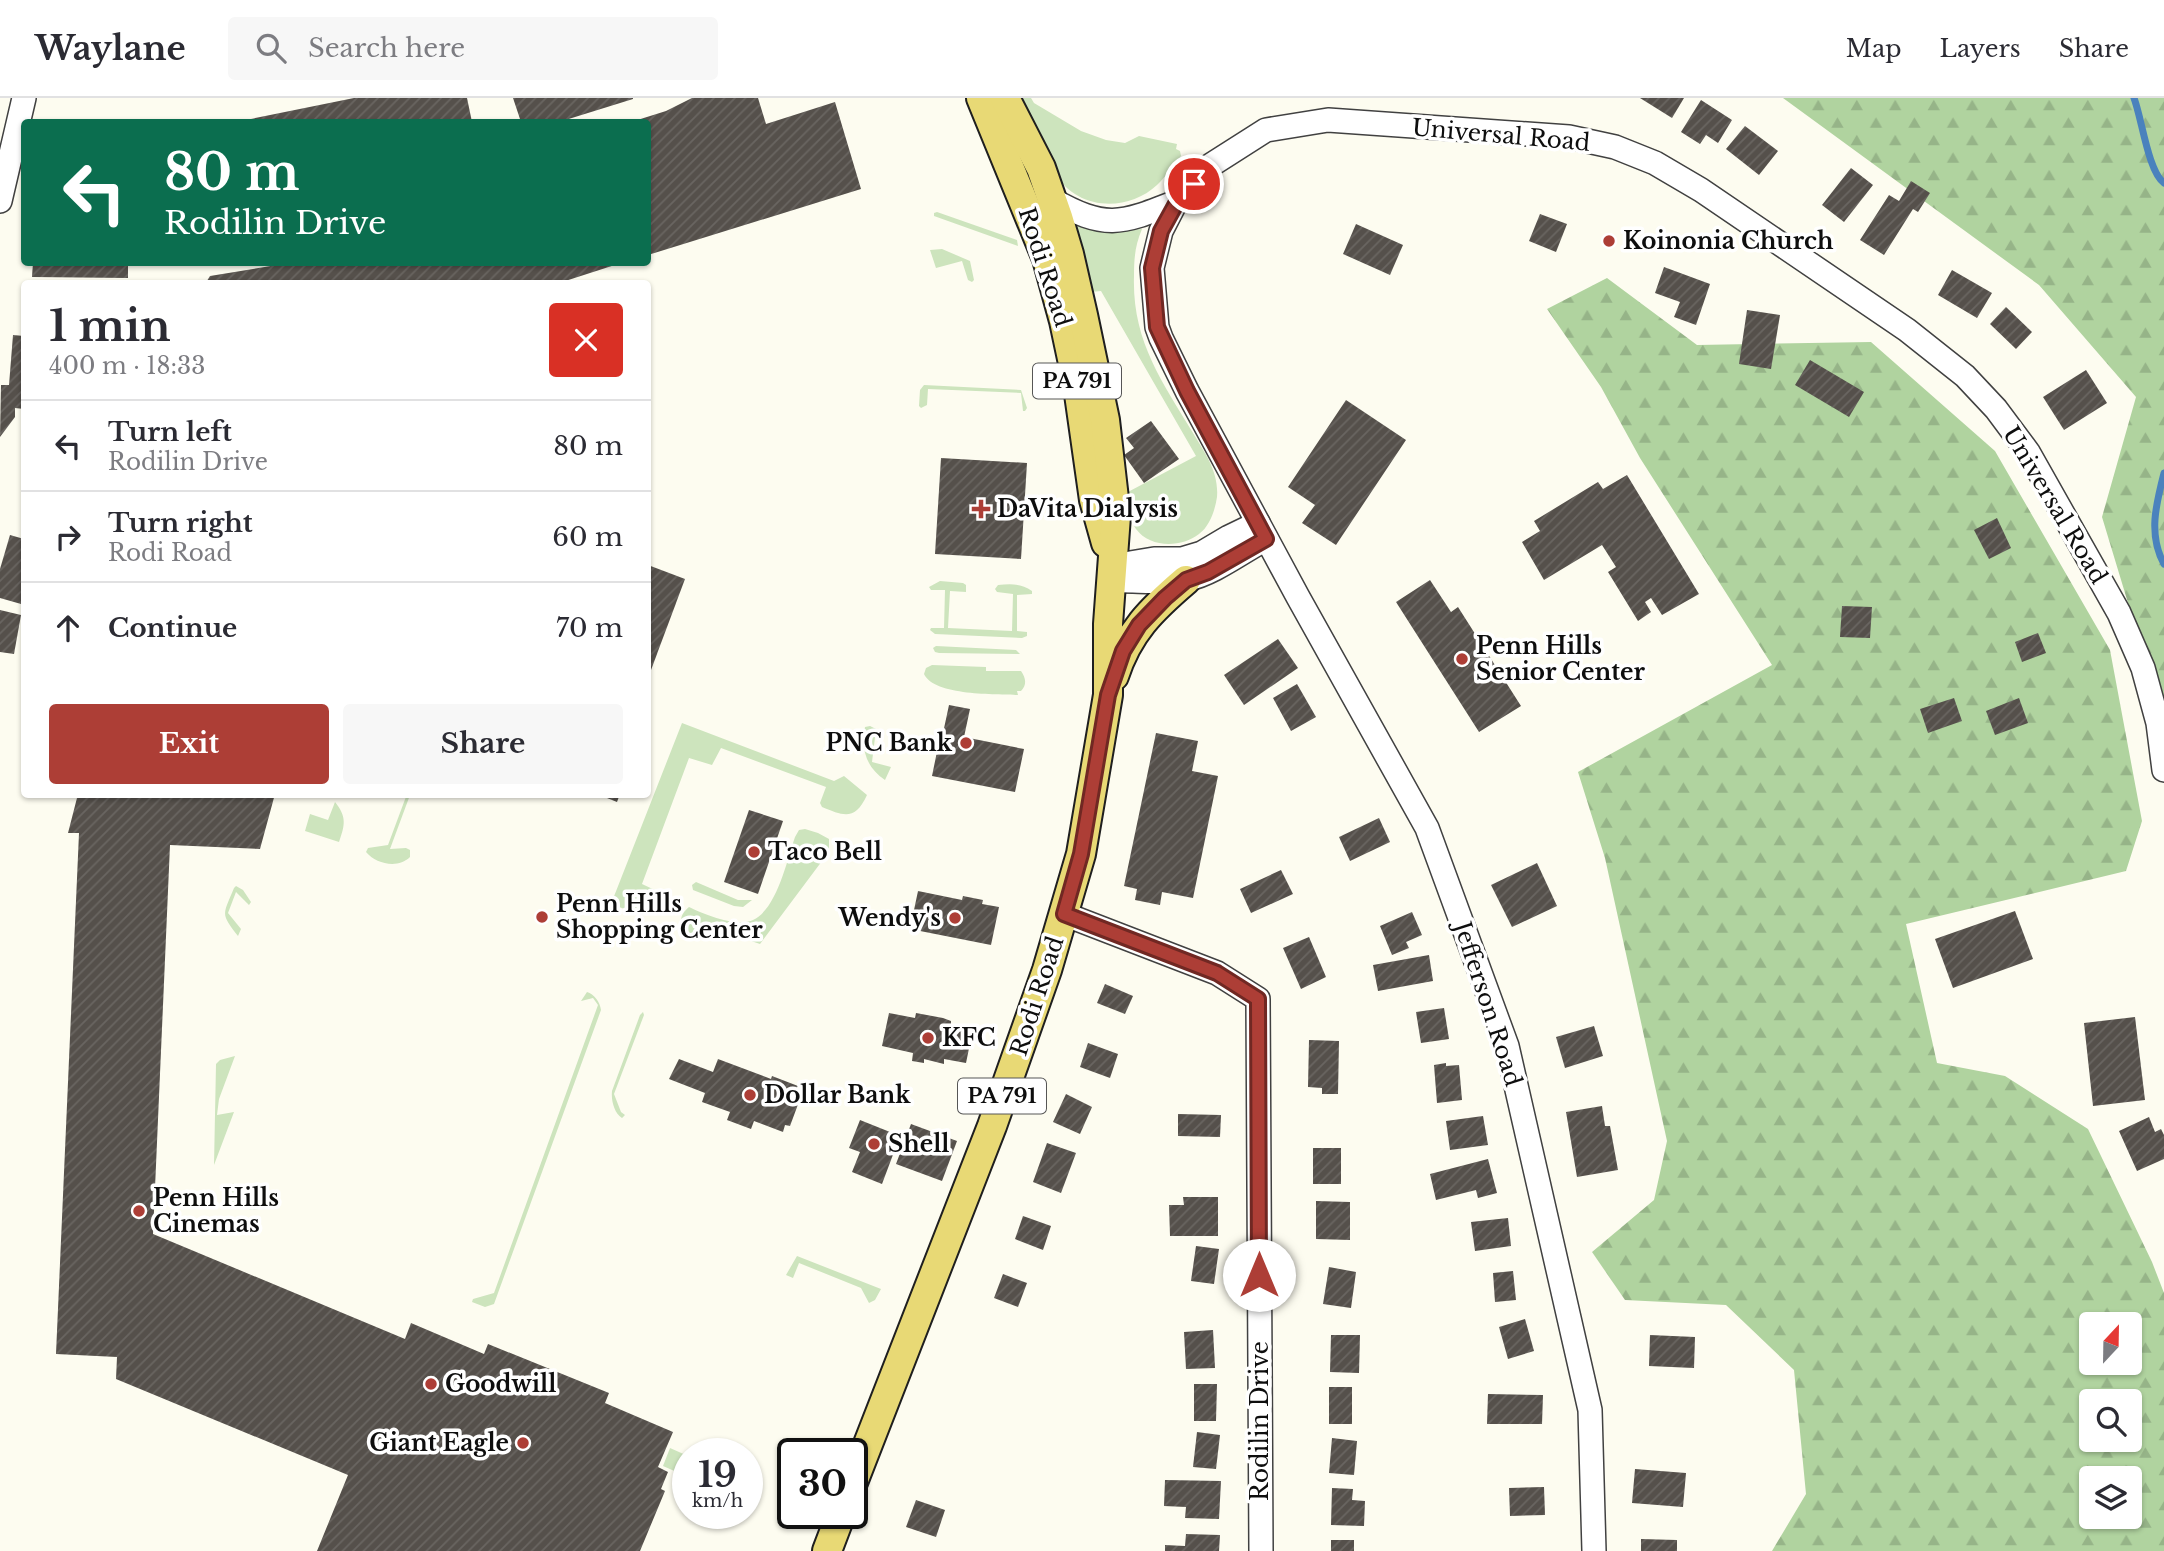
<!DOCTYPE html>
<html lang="en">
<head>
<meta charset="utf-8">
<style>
	:root { --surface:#fff; --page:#f7f7f7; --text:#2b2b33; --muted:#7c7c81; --line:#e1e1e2; --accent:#ad3e36 }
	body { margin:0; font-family:"Libre Baskerville",serif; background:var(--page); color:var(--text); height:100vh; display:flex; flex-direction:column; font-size:26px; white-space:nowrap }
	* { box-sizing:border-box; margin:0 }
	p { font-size:23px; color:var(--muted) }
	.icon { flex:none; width:38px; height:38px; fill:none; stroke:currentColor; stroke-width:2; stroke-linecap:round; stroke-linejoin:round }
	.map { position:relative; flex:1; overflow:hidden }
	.details { position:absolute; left:21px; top:182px; width:630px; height:518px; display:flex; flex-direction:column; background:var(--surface); border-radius:7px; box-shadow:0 2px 5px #0004 }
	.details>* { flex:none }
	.banner { position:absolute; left:21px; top:21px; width:630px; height:147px; border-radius:7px; box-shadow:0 2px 5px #0004; background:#0b6e4f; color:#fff; overflow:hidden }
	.needle { width:46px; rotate:22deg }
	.buttons { position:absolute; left:2079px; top:1214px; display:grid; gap:14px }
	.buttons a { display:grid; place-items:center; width:63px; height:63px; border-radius:7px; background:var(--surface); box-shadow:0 2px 5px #0004; font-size:35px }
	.speed { position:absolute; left:672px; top:1340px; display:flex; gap:14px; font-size:35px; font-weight:700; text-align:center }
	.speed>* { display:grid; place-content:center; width:91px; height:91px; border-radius:50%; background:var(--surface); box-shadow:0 2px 5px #0004; line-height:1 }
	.speed small { font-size:18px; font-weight:400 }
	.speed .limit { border:4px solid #111; border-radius:10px; background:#fff; color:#111 }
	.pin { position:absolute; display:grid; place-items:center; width:60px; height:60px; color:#fff; margin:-30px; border:4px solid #fff; border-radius:50%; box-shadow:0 2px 7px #0007 }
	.me { position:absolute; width:77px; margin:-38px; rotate:0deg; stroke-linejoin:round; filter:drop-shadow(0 0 5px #0008) }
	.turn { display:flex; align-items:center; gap:24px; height:147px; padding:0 28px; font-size:32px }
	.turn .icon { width:91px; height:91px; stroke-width:2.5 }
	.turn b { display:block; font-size:49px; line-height:60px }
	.round { display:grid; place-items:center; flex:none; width:74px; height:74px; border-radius:7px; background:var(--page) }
	.summary { display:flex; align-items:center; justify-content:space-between; height:119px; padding:0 28px }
	h1 { font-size:42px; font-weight:800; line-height:52px }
	.button { display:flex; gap:14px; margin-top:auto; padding:14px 28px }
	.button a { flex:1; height:80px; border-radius:7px; background:var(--accent); color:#fff; font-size:28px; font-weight:800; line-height:80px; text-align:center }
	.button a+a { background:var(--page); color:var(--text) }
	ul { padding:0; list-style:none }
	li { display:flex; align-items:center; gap:21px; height:91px; padding:0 28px; border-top:2px solid var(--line) }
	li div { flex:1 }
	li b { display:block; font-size:26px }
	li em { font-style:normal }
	header { display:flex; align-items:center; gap:42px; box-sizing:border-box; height:98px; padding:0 35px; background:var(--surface); border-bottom:2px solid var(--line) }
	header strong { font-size:33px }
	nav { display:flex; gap:38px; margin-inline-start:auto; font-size:24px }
	.search { width:490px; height:63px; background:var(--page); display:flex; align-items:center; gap:18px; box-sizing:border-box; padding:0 24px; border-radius:7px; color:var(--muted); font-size:26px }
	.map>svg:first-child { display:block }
	.grass { fill:#cde4bd }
	.forest { fill:url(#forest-firs); fill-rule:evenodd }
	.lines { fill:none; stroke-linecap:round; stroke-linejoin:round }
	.stream { stroke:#4a82bd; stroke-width:7 }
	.building { fill:url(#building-hatch) }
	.minor-casing { stroke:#414141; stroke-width:26 }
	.major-casing { stroke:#1f1f1f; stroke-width:32 }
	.minor { stroke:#fff; stroke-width:23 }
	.major { stroke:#e8d975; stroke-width:28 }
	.route-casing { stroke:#702823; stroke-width:18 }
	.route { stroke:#ad3e36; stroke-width:12 }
	.poi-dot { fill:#ad3e36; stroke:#fff; stroke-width:2.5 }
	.labels { text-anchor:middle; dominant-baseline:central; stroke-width:7; stroke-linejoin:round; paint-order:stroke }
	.shield { fill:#fff; stroke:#565656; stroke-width:2 }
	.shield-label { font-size:21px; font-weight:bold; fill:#0e0e0e }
	.street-label { font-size:23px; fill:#0e0e0e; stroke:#fff }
	.poi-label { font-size:23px; font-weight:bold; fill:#0e0e0e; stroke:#fff; text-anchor:start }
</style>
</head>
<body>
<header>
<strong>Waylane</strong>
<div class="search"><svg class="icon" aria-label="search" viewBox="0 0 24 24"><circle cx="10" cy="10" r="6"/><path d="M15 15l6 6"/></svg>Search here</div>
<nav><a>Map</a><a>Layers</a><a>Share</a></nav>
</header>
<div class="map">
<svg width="2164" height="1453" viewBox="0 0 2164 1453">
	<defs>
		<pattern id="forest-firs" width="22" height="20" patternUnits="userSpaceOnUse" patternTransform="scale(1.75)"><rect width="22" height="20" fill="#b0d39f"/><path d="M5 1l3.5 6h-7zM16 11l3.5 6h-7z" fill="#96b488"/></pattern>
		<pattern id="building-hatch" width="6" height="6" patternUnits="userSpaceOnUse" patternTransform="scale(1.75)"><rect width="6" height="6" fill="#55504b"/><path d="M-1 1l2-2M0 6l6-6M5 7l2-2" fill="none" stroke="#696561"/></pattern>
	</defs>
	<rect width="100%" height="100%" fill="#fdfcf0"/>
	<!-- grass -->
	<g class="grass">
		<path d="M1023 0H1031L1034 5 1081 33 1106 42 1125 45 1139 38 1177 46 1176 51 1180 53 1181 58C1173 67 1166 79 1157 87 1127 115 1076 112 1055 75 1042 52 1033 25 1023 0Z"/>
		<path d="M937 114 1017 142 1018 148 934 118V115Z"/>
		<path d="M1078 128 1112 133 1142 131C1135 147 1134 161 1134 178 1132 242 1161 282 1193 335 1205 355 1219 374 1217 399 1215 412 1210 428 1199 436 1181 450 1150 450 1136 431 1130 423 1129 406 1126 395L1196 358 1101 193 1091 194 1073 133Z"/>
		<path d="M942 151 970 163 974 182 972 184 968 182 962 163 936 170 930 152Z"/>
		<path d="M924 287 1021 292 1027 310 1025 313H1023L1021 295 928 291 927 307 921 310 919 308 920 292Z"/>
		<path d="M940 483 963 485 966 487V494L950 493 948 530 1012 533 1013 496 997 494 995 491 998 487C1010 486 1021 485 1032 493V496L1017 497V533L1027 534V538L1022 540 935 536 930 532 931 530H944L945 492H931L929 489Z"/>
		<path d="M936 548 1016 552 1020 556 939 555 935 554 933 550Z"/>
		<path d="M932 567 986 569V573H1021C1026 580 1027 587 1021 593H1017L1018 597C997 596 934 598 924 576L926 570Z"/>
		<path d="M682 625 834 683 844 678 867 697C855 723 844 718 822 709L820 705 826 689 721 650 712 667 689 660 642 786 659 794 652 809 647 816H638L611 806Z"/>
		<path d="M870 628 876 631 872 664 891 669 885 682C866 669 861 652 865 629Z"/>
		<path d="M407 696 410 697 390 751 406 750 410 752V759C398 771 376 766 366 754L368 750 388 747Z"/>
		<path d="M335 704C347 719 345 727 339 744L305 733 310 716 328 722Z"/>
		<path d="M805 731 818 735 829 741V751L825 759 760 846 707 828 691 837C681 828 676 820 689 809 703 816 738 830 753 822 777 811 787 762 795 739L799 732Z"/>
		<path d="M696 784 738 802H752L743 809 734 808 693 792 692 787Z"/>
		<path d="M236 788 243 792 251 804 249 807 236 794 228 815 241 831 238 838C220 815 223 817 234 790Z"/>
		<path d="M587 894C594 896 600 904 601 912L494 1206 485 1209 472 1204 473 1201 494 1195 598 907 593 900 581 903Z"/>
		<path d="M643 914 644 917 614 996 621 1014 625 1017 622 1020C614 1015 611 1002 612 993L640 917Z"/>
		<path d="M235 958 219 1001 217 1017 234 1014 214 1067 216 966 220 962Z"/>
		<path d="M233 1085 244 1101 248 1092 261 1108 259 1111 251 1112 227 1101Z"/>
		<path d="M797 1158 881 1191 875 1202 869 1205 861 1190 799 1165 793 1180 786 1177Z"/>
		<path d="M670 1350 688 1358V1379L663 1368Z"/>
	</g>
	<!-- forest -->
	<g class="forest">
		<path d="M1783 0H2164V624L2102 419 2136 299 2039 187Z"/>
		<path d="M1607 180 1697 247 1871 244 1995 353 2110 552 2142 723 2126 773 1906 826 1937 965 2005 978 2088 1031 2152 1164 2164 1195V1453H1772L1806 1396 1794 1272 1726 1207 1625 1202 1592 1154 1654 1102 1667 1043 1605 760 1578 674 1772 567 1640 360 1601 289 1547 211ZM2091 1227H2130V1265H2091ZM2091 1304H2130V1342H2091ZM2091 1381H2130V1419H2091Z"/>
	</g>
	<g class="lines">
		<!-- stream -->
		<g class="stream">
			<path d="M2134 0C2142 21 2148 73 2164 85"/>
			<path d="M2164 375C2156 406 2148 437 2164 466"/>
		</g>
	</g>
	<!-- building -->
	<g class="building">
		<path d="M354 0H467L472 24H236Z"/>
		<path d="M513 0H633V1L559 24H521Z"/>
		<path d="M692 0H758L766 26 835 4 861 91 648 157V24H631L666 13Z"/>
		<path d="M1640 0H1684L1672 20Z"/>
		<path d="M1701 2 1732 22 1718 45 1706 37 1700 46 1681 34Z"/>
		<path d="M1745 28 1778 53 1759 77 1726 51Z"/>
		<path d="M1851 70 1873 87 1844 124 1822 107Z"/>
		<path d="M1911 83 1930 95 1918 114 1913 111 1884 157 1860 142 1889 97 1899 103Z"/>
		<path d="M1540 116 1567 126 1556 154 1529 143Z"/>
		<path d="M1356 126 1403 147 1390 177 1343 156Z"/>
		<path d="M33 164H128V180L32 179Z"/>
		<path d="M295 164H621V165L556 186H205L210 178Z"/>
		<path d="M1664 169 1710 186 1696 227 1674 219 1680 204 1655 195Z"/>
		<path d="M1952 172 1992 195 1977 220 1938 197Z"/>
		<path d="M2006 209 2032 234 2016 251 1990 226Z"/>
		<path d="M1747 212 1780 217 1771 271 1739 266Z"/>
		<path d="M13 237 24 238V311L15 310V319L0 339 1 287H9Z"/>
		<path d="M1810 262 1864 294 1849 319 1795 287Z"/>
		<path d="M2086 272 2107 305 2064 332 2043 299Z"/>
		<path d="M1346 302 1406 342 1336 447 1302 425 1315 407 1288 389Z"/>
		<path d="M1151 323 1179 361 1144 385 1124 357 1134 350 1126 340Z"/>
		<path d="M941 360 1027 365 1021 461 935 456Z"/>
		<path d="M1627 377 1699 496 1662 517 1651 500 1645 504 1651 514 1638 523 1608 474 1616 469 1602 447 1544 482 1522 444 1540 433 1534 423 1598 384 1603 391Z"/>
		<path d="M1997 420 2011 450 1989 461 1974 432Z"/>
		<path d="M10 437 24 441V493L21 506 0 500V471Z"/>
		<path d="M648 467 685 481 648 580Z"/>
		<path d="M1430 482 1451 514 1458 509 1521 608 1479 634 1396 504Z"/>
		<path d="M1842 508 1872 509 1870 540 1840 539Z"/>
		<path d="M0 512 21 517 14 556 0 554Z"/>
		<path d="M2038 535 2046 555 2022 564 2015 544Z"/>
		<path d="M1278 541 1298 570 1244 607 1224 577Z"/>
		<path d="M1297 586 1316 619 1291 633 1273 600Z"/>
		<path d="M1954 600 1962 623 1928 635 1920 611Z"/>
		<path d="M2019 600 2028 625 1995 637 1986 613Z"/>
		<path d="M949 607 970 611 964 639 1024 651 1015 694 932 678 941 634 943 635Z"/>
		<path d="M1156 635 1198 643 1192 673 1218 678 1193 800 1162 794 1160 807 1135 802 1137 791 1124 788Z"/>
		<path d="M78 696H275L260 751 170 747 153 1136 405 1241 411 1225 484 1256 488 1246 609 1295 605 1305 673 1334 658 1369 668 1374 661 1391 665 1393 640 1453H317L348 1377 116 1281 117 1259 56 1256 79 735H68Z"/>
		<path d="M597 696H620L617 704Z"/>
		<path d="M749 712 783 723 758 796 724 784Z"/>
		<path d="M1379 720 1390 744 1350 763 1339 739Z"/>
		<path d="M1537 765 1557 808 1512 829 1491 787Z"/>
		<path d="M1281 772 1293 796 1251 815 1240 791Z"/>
		<path d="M918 793 962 802 963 798 983 802 982 806 999 809 991 847 910 831Z"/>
		<path d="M2015 813 2033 861 1953 890 1935 841Z"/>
		<path d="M1412 814 1422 837 1406 844 1409 850 1392 857 1380 828Z"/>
		<path d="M1309 839 1326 879 1301 891 1283 850Z"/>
		<path d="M1429 857 1433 883 1378 893 1373 867Z"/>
		<path d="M1105 886 1133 898 1125 916 1097 905Z"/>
		<path d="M1444 910 1449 941 1421 945 1416 914Z"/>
		<path d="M889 915 915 920 916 915 943 920 951 923V927L973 931 966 965 944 961V966L924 961V965L912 963 913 955 882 948Z"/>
		<path d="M2135 919 2145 1002 2093 1008 2084 925Z"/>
		<path d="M1594 928 1603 958 1565 970 1556 939Z"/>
		<path d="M1309 942 1339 943 1338 996H1322V990L1308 989Z"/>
		<path d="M1088 945 1118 956 1110 980 1080 969Z"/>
		<path d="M679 961 713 974 718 961 771 981 772 978 798 988 796 991 799 992 796 999 800 1001 790 1028 785 1027 783 1034 754 1023 751 1031 727 1022 730 1014 702 1004 705 995 669 981Z"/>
		<path d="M1446 965V968L1459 967 1462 1002 1437 1005 1434 967Z"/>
		<path d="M1066 996 1092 1009 1080 1036 1053 1024Z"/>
		<path d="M1602 1008 1605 1028H1610L1618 1072 1577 1079 1566 1014Z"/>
		<path d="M1178 1016 1221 1017 1220 1039 1178 1038Z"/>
		<path d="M1483 1018 1488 1047 1450 1052 1446 1023Z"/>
		<path d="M2149 1019 2155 1034 2161 1031 2164 1037V1061L2137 1073 2119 1033Z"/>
		<path d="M860 1022 900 1038 882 1086 852 1074 860 1054 849 1050Z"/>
		<path d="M911 1026 957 1043 942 1083 896 1066Z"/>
		<path d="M1047 1045 1076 1055 1061 1095 1033 1084Z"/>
		<rect x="1313" y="1050" width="28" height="36"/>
		<path d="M1488 1061 1497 1095 1478 1100 1476 1092 1436 1102 1430 1076Z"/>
		<path d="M1183 1099H1218V1138H1170L1169 1107H1184Z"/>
		<path d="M1316 1103 1350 1104V1142L1316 1141Z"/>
		<path d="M1023 1118 1051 1128 1043 1152 1015 1141Z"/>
		<path d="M1508 1120 1511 1148 1475 1153 1471 1124Z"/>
		<path d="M1196 1148 1219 1151 1214 1186 1191 1183Z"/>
		<path d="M1329 1169 1356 1174 1351 1210 1323 1206Z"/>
		<path d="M1513 1173 1516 1202 1495 1204 1493 1175Z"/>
		<path d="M1003 1176 1027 1185 1018 1209 994 1200Z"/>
		<path d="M1525 1221 1534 1253 1508 1261 1499 1229Z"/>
		<path d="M1213 1232 1215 1270 1186 1271 1184 1234Z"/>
		<path d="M1331 1237H1360L1359 1275 1330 1274Z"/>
		<path d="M1650 1237 1695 1239 1694 1270 1649 1268Z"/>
		<path d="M1194 1286H1217L1216 1323H1194Z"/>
		<rect x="1329" y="1289" width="23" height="37"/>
		<path d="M1488 1296 1543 1297 1542 1326H1487Z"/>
		<path d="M1197 1334 1220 1337 1216 1371 1193 1369Z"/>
		<path d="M1332 1340 1357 1343 1354 1377 1329 1375Z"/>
		<path d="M1635 1371 1686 1375 1683 1409 1632 1405Z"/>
		<path d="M1165 1382 1221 1383 1219 1421 1185 1420 1186 1409 1164 1408Z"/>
		<path d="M1544 1389 1545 1417 1510 1418 1509 1390Z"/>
		<path d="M1332 1390 1353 1391 1352 1402 1365 1403 1364 1428 1331 1427Z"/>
		<path d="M916 1402 945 1412 936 1439 906 1429Z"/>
		<path d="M1186 1436 1220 1437 1219 1453H1165V1447L1185 1448Z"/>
		<path d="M1641 1441 1677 1442V1453H1641Z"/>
		<rect x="1331" y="1442" width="23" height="11"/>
	</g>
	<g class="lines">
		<defs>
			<g id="minor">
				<path d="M1051 101C1106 132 1120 126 1176 104"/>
				<path d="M0 103 24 0"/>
				<path d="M1112 468 1154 461H1182L1202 455 1229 439 1258 425"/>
				<path d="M1111 483C1136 482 1164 486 1188 481 1213 476 1243 453 1266 441"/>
				<path d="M1064 816 1217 875 1258 901 1261 1453"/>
				<path d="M1594 1453 1590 1312 1507 948 1427 730 1298 499 1187 293 1161 240 1157 229 1152 170 1161 133 1176 104 1211 67 1266 32 1328 22 1569 39 1615 49 1655 65 1701 92 1907 232 1965 278 1996 311 2028 354 2119 515 2143 570 2158 625 2164 672"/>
			</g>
			<g id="major">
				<path d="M981 0 1047 161 1064 223 1078 289 1094 402 1106 445"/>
				<path d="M1114 578C1128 534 1152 511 1186 482"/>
				<path d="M852 1387 992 1028 1047 872 1081 756 1108 597V526L1116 418 1105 322 1083 217 1069 156 1058 119 1041 70 1005 0"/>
				<path d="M827 1453 841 1416"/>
			</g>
		</defs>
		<!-- minor casing -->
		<use href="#minor" class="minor-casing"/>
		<!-- major casing -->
		<use href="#major" class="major-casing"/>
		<!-- minor -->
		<use href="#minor" class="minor"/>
		<!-- major -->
		<use href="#major" class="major"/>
	</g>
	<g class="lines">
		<defs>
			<path id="route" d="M1194 86 1177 104 1161 133 1152 170 1157 229 1187 293 1266 441 1208 474 1186 482 1165 500 1139 527 1123 553 1108 597 1081 756 1064 816 1217 875 1258 901 1259 1177"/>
		</defs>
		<!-- route casing -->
		<use href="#route" class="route-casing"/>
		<!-- route -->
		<use href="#route" class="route"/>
	</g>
	<!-- markers -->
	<g class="poi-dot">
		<circle cx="1609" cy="143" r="7"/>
		<path d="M977.5 400.5h7v7h7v7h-7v7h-7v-7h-7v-7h7z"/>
		<circle cx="1462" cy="561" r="7"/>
		<circle cx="966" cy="645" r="7"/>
		<circle cx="754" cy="754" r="7"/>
		<circle cx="542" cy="819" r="7"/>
		<circle cx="955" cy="820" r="7"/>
		<circle cx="928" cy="940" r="7"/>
		<circle cx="750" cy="997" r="7"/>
		<circle cx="874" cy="1046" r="7"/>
		<circle cx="139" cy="1113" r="7"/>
		<circle cx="431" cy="1286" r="7"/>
		<circle cx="523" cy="1345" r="7"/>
	</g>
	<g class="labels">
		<!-- shield labels -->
		<g class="shield">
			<rect x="1033" y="265.5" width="88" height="35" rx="5"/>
			<rect x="958" y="980.5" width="88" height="35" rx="5"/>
		</g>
		<g class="shield-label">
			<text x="1077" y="283">PA 791</text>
			<text x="1002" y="998">PA 791</text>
		</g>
		<!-- street labels -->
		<g class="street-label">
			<text transform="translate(1501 37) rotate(5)">Universal Road</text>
			<text transform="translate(1045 169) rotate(72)">Rodi Road</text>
			<text transform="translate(2055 407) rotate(59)">Universal Road</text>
			<text transform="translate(1037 898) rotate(-72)">Rodi Road</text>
			<text transform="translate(1488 906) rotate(72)">Jefferson Road</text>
			<text transform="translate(1260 1323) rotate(-90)">Rodilin Drive</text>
		</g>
		<!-- poi labels -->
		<g class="poi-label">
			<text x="1623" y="143">Koinonia Church</text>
			<text x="997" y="411">DaVita Dialysis</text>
			<text x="1476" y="548">Penn Hills<tspan x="1476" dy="26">Senior Center</tspan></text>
			<text x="952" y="645" text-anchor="end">PNC Bank</text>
			<text x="768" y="754">Taco Bell</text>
			<text x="556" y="806">Penn Hills<tspan x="556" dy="26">Shopping Center</tspan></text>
			<text x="941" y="820" text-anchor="end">Wendy's</text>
			<text x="942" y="940">KFC</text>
			<text x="764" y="997">Dollar Bank</text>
			<text x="888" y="1046">Shell</text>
			<text x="153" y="1100">Penn Hills<tspan x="153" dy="26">Cinemas</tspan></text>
			<text x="445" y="1286">Goodwill</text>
			<text x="509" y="1345" text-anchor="end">Giant Eagle</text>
		</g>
	</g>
</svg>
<div class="buttons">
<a><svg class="needle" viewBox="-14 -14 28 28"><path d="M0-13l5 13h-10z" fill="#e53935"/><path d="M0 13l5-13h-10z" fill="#7c7c81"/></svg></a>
<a><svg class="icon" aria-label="search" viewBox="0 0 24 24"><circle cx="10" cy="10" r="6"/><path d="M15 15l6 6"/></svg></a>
<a><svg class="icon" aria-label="layers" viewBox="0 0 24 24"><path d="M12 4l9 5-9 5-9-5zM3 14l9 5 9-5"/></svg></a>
</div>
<div class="speed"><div>19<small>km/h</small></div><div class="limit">30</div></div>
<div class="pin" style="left:1194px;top:86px;background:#d93025"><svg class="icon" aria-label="arrive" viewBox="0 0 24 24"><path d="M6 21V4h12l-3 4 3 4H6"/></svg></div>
<svg class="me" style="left:1259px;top:1177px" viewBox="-20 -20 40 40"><circle r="19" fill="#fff"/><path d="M0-13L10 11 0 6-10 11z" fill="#ad3e36"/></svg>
<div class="banner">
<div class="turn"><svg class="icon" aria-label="left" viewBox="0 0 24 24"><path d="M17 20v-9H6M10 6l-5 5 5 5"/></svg><div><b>80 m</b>Rodilin Drive</div></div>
</div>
<section class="details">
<div class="summary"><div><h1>1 min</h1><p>400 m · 18:33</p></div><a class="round" style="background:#d93025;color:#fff"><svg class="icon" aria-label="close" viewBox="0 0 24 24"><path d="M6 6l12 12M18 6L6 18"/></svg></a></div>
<ul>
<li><svg class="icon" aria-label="left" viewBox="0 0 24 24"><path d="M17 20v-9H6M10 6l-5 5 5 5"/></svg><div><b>Turn left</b><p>Rodilin Drive</p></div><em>80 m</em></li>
<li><svg class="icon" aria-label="right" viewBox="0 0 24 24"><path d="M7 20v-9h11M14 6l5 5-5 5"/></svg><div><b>Turn right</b><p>Rodi Road</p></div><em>60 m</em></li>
<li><svg class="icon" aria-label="ahead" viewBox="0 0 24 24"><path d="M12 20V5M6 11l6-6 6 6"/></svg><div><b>Continue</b></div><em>70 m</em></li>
</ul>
<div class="button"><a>Exit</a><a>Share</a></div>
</section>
</div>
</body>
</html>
